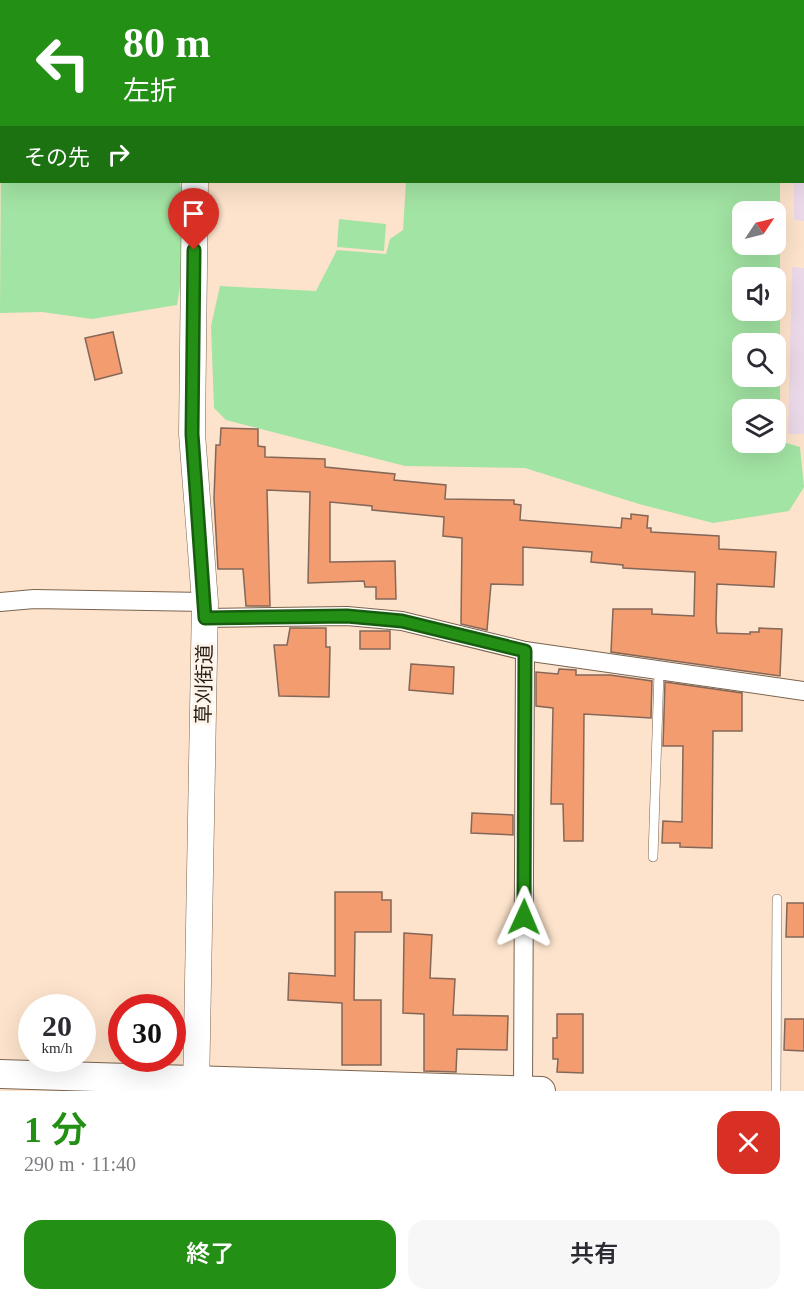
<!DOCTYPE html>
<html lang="ja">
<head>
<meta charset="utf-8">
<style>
	:root { --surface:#fff; --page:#f7f7f7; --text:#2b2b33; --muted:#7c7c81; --accent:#238f15 }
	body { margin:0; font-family:"Times New Roman","Noto Sans JP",serif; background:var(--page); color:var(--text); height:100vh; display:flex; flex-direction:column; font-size:22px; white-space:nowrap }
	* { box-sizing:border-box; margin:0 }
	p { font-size:20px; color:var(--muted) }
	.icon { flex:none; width:33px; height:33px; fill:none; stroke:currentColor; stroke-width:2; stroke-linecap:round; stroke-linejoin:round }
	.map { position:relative; height:1091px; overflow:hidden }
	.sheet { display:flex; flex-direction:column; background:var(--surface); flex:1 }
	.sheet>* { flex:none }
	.guide { position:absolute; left:0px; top:0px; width:804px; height:183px; box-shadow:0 6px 24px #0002; background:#238f15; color:#fff; overflow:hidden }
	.needle { width:39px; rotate:55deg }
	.buttons { position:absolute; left:732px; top:201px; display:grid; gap:12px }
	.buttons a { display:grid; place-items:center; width:54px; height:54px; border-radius:12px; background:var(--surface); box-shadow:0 6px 24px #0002; font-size:30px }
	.speed { position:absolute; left:18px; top:994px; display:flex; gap:12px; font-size:30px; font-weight:700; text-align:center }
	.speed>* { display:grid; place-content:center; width:78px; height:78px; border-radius:50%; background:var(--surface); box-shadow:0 6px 24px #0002; line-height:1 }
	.speed small { font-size:15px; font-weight:400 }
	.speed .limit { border:9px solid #d22; background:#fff; color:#111 }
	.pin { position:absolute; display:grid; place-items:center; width:51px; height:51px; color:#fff; margin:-62px -26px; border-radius:50% 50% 50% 0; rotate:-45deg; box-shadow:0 0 6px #0007 }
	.pin .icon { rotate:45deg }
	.me { position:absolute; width:66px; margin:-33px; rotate:1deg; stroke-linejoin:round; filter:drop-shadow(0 0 4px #0008) }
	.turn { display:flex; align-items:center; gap:21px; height:126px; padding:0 24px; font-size:27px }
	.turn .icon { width:78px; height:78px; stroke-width:2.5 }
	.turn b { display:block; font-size:42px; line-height:51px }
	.then { display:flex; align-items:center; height:57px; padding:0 24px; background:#0003; gap:12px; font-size:22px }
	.round { display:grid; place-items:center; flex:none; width:63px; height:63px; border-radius:18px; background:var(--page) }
	.overview { display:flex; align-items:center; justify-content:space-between; height:102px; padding:0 24px }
	h1 { font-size:36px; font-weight:600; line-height:45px; color:var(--accent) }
	.primary-button { display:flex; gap:12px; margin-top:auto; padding:12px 24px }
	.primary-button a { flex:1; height:69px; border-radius:18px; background:var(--accent); color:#fff; font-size:24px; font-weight:600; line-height:69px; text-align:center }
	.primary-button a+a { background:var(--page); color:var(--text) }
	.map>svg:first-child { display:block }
	.industrial { fill:#ebd8e8 }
	.green { fill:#a2e4a3; fill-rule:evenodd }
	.building { fill:#f29c6f; stroke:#846759; stroke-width:1.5 }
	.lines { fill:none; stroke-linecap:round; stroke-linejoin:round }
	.lane-casing { stroke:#7a644f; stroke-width:10 }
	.street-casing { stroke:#7a644f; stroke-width:20 }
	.secondary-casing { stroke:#7a644f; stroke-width:27 }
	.primary-casing { stroke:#7a644f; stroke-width:30 }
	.lane { stroke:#fff; stroke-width:9 }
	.street { stroke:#fff; stroke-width:18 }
	.secondary { stroke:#fff; stroke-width:26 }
	.primary { stroke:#fff; stroke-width:28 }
	.route-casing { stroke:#175d0e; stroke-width:15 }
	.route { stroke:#238f15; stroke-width:10 }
	.labels { text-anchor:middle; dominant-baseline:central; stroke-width:6; stroke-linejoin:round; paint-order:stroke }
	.street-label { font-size:20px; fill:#271e15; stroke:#fef4ea }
</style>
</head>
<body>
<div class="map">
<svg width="804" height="1091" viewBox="0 0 804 1091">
	<rect width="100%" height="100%" fill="#fde3cb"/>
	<!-- industrial -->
	<g class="industrial">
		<path d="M802 18H804V221L794 220V182H802Z"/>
		<path d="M792 267 804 268V434H788Z"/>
	</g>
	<!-- green -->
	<g class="green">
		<path d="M1 148 2 182H179C195 218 183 267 177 305L92 319 42 312 0 313Z"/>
		<path d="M406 182H780V441L800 447 804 487 789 511 713 523 639 504 525 468 405 466 226 420 214 408 211 326 220 286 316 291 337 250 386 254 390 239 403 230ZM742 212H776V244H742ZM742 278H776V310H742ZM742 344H776V376H742ZM742 410H776V442H742Z"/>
		<path d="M339 219 386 224 384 251 337 247Z"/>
	</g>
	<!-- building -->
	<g class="building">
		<path d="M113 332 122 373 95 380 85 338Z"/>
		<path d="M221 428 258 429V446L265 447V457L325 459V467L395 474 394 480 446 485 445 499 514 500V504L521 505 520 520 621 528 622 518 631 519V514L648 516 647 528H651V532L719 536V549L776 552 774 587 717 584 716 622 717 633 750 634V632H759V628L782 629 780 676 611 652 613 609H652V614L694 616 695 572 623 568V565L591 562 592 552 523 547V585L491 584 487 630 461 624 462 538 443 536 444 517 372 510V506L330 502V562L395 561 396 599H376V587H365L364 581 308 583 310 492 267 490 270 606H246L243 569H218L214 498 216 445H220Z"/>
		<path d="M290 628H326V647H330L329 697 279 696 274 645H287Z"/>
		<rect x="360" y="631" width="30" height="18"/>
		<path d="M411 664 454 667 453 694 409 690Z"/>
		<path d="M559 669 576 670V675H610L652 681 651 718 584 714 583 841H564L563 804H551L553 708 536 706V672L558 674Z"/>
		<path d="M665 682 742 693V731H713L712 848 680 847V843H662L663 821 682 822 683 746H663Z"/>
		<path d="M472 813 513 815V835L471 833Z"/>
		<path d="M335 892H382V900H391V932H355L354 1000H381V1065H342V1003L288 1000 289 973 335 976Z"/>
		<path d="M787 903H804V937H786Z"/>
		<path d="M404 933 432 935 430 978 455 979 453 1015 508 1016 507 1050 457 1049 456 1072 424 1071V1014L403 1013Z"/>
		<path d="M557 1014H583V1073L557 1072 558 1059H553V1038H557Z"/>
		<path d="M785 1019H804V1051L784 1050Z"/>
	</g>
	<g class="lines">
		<defs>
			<g id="lane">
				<path d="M653 857 659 672"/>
				<path d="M776 1091 777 899"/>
			</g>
			<g id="street">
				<path d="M660 0 667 2"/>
				<path d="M802 6 804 5"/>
				<path d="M0 602 34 599 205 602"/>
				<path d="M205 618 347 616 402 621 525 651 804 691"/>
				<path d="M523 1090 525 651"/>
			</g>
			<g id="secondary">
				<path d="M212 2 213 0"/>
				<path d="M195 182 192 434 205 602 196 1091"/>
			</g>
			<path id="primary" d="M0 1074 541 1091"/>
		</defs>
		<!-- lane casing -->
		<use href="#lane" class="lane-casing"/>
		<!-- street casing -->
		<use href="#street" class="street-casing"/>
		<!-- secondary casing -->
		<use href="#secondary" class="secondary-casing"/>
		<!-- primary casing -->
		<use href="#primary" class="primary-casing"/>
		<!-- lane -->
		<use href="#lane" class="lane"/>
		<!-- street -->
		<use href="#street" class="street"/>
		<!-- secondary -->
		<use href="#secondary" class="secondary"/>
		<!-- primary -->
		<use href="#primary" class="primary"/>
	</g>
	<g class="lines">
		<defs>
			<path id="route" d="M194 250 192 434 205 618 347 616 402 621 525 651 524 917"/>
		</defs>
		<!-- route casing -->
		<use href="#route" class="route-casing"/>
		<!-- route -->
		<use href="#route" class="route"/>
	</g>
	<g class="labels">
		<!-- street labels -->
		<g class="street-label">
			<text transform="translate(204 684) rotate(-89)">草刈街道</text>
		</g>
	</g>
</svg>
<div class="buttons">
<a><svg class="needle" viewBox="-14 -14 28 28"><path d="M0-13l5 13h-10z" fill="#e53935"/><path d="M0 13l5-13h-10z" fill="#7c7c81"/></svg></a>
<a><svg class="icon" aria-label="sound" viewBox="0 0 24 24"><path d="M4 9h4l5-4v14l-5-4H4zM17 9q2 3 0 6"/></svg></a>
<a><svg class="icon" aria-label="search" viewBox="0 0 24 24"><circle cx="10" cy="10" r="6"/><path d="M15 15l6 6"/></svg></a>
<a><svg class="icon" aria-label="layers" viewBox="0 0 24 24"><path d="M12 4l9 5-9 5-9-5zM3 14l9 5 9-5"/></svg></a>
</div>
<div class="speed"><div>20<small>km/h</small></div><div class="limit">30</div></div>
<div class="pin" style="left:194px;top:250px;background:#d93025"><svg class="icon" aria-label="arrive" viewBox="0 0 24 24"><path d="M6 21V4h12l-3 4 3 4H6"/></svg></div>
<svg class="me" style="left:524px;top:917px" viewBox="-20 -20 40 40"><path d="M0-17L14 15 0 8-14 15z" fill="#238f15" stroke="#fff" stroke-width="4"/></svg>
<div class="guide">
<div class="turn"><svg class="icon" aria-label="left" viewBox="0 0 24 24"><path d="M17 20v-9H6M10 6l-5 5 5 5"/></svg><div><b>80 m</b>左折</div></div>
<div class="then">その先<svg class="icon" aria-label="right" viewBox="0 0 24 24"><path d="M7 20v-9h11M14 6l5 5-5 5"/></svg></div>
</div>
</div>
<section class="sheet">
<div class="overview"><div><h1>1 分</h1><p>290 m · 11:40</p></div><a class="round" style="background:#d93025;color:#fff"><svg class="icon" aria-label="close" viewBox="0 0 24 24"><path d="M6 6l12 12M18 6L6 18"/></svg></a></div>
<div class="primary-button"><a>終了</a><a>共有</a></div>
</section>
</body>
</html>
